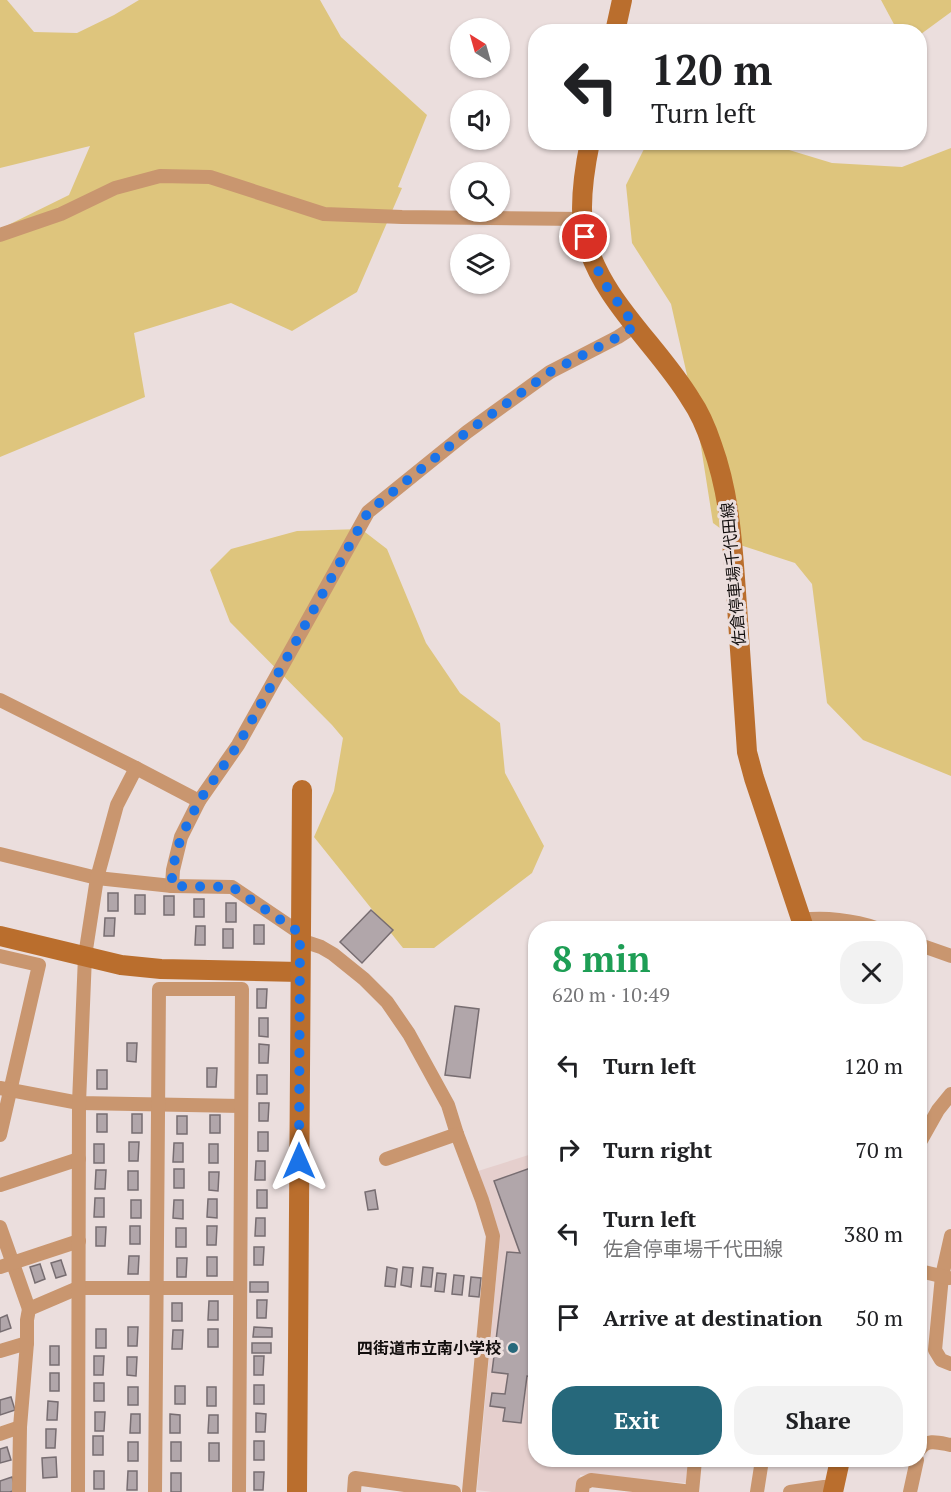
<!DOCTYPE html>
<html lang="en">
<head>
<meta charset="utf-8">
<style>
	:root { --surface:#fff; --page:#f2f2f2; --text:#202124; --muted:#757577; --accent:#26687b }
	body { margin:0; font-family:"PT Serif","Noto Sans JP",serif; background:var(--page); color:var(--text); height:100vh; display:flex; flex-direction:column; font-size:22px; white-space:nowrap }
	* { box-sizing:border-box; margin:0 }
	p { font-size:20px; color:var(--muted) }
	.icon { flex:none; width:33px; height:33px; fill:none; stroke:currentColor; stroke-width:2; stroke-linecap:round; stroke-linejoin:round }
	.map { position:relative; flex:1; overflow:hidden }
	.sheet { position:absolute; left:528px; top:921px; width:399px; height:546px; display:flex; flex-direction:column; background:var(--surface); border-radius:24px; box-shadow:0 2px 4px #0004 }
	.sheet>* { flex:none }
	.guide { position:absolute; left:528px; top:24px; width:399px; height:126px; border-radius:24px; box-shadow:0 2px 4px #0004; background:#fff; color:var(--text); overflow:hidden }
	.needle { width:39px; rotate:323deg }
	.fabs { position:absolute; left:450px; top:18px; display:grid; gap:12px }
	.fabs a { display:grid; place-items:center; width:60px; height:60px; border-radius:50%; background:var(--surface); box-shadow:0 2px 4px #0004; font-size:30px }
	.pin { position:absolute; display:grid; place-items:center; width:51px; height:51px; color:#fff; margin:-26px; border:3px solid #fff; border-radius:50%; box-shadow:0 2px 6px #0007 }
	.me { position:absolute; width:66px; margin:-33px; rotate:0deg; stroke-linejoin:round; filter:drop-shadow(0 0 4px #0008) }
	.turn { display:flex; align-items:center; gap:21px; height:126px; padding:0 24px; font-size:27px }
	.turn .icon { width:78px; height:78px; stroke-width:2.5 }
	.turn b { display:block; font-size:42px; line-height:51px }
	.round { display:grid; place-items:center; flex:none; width:63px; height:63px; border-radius:24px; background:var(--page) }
	.headline { display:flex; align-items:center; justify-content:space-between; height:102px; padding:0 24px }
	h1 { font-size:36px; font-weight:700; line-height:45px; color:#1e9e55 }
	.cta { display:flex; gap:12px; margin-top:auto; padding:12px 24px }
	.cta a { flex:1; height:69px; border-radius:24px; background:var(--accent); color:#fff; font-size:24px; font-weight:700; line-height:69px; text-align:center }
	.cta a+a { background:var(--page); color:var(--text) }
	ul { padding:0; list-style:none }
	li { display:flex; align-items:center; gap:18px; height:84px; padding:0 24px }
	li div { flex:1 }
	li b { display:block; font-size:22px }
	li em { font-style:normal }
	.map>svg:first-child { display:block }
	.built { fill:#e5cfcd }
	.green { fill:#dec57d }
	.building { fill:#b1a6aa; stroke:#776d71; stroke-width:1.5 }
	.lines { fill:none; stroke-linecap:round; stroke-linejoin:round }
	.street { stroke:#c9966f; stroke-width:14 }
	.secondary { stroke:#ba6e2d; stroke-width:20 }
	.route { stroke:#1a73e8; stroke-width:10; stroke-dasharray:0 18 }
	.poi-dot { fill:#26687b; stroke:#ebdedd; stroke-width:2 }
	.labels { text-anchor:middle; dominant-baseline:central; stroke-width:6; stroke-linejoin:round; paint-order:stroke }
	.street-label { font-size:16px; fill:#120e0d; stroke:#ebdedd }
	.poi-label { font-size:16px; font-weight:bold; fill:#120e0d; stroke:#ebdedd; text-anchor:end }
</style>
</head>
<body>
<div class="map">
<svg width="951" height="1492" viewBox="0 0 951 1492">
	<rect width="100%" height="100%" fill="#ebdedd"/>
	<!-- built -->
	<path class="built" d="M535 1153 536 1460H688L686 1483 580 1475 578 1492H492L477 1490 500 1236 478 1171Z"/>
	<!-- green -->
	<g class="green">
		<path d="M0 0H7L34 32 77 33 114 15 139 0H320L341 37 427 115 398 187 402 188 357 292 292 331 231 303 134 333 145 397 0 457V229L69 195 90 146 0 168Z"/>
		<path d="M881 0H951V12L921 34 920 33V32L912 31 896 28Z"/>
		<path d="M647 143H766L832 163 902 167 951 148V776L863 740 827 703 812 584 795 563 737 544 732 537 713 523 696 415 671 304 632 243 626 185Z"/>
		<path d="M361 529 387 549 426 643 460 693 500 723 505 773 544 846 532 873 434 948H403L314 837 334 791 343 738 332 725 230 622 210 570 231 549 297 531Z"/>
	</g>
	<!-- building -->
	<g class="building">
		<rect x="108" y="893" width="10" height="18"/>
		<rect x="135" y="895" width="10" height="19"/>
		<rect x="164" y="896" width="10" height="19"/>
		<rect x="194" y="899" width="10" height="18"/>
		<rect x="226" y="903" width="10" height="19"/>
		<path d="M371 910 393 930 362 963 340 942Z"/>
		<path d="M105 918H115L114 936H104Z"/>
		<rect x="254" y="925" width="10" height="19"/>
		<path d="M196 926H205V945H195Z"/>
		<rect x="223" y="929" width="10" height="19"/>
		<path d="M257 989H267L266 1008H257Z"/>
		<path d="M455 1006 479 1009 470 1078 445 1075Z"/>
		<path d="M259 1018H268V1037L259 1036Z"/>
		<path d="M127 1043H137L136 1062 127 1061Z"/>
		<path d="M259 1044 269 1045 268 1063H259Z"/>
		<path d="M207 1068H217L216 1087H207Z"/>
		<rect x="97" y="1070" width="10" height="19"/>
		<rect x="257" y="1075" width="10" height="19"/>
		<path d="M259 1103H269L268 1121H259Z"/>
		<rect x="97" y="1114" width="10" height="18"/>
		<rect x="132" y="1114" width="10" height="19"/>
		<rect x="210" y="1115" width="10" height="18"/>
		<rect x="177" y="1116" width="10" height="18"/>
		<rect x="258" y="1132" width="10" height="19"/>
		<path d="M129 1142H139L138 1161H129Z"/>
		<path d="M174 1143H183V1162H173Z"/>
		<rect x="94" y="1144" width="10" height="19"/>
		<rect x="209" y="1144" width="9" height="19"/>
		<path d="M256 1161H265V1180H255Z"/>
		<path d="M536 1166V1377L527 1376 521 1423 503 1421 505 1408 490 1406 492 1393 505 1394 508 1374 492 1372 507 1252 520 1253 494 1181Z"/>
		<rect x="174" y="1169" width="10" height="19"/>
		<path d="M96 1170H106L105 1189H95Z"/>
		<rect x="128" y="1171" width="10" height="19"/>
		<path d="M209 1172H219L218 1191 209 1190Z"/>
		<rect x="257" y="1190" width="10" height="18"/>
		<path d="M375 1190 378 1209 368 1210 365 1192Z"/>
		<path d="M95 1198H104V1217H94Z"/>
		<path d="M208 1199H217V1218L207 1217Z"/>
		<rect x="131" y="1200" width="10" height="18"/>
		<path d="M174 1200H183V1219L173 1218Z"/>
		<path d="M256 1218H265V1236H255Z"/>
		<rect x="130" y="1226" width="10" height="18"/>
		<path d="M207 1226H217L216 1245H207Z"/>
		<path d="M96 1227H106L105 1246H96Z"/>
		<rect x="176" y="1228" width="10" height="19"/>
		<path d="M254 1247H264L263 1265H254Z"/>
		<path d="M129 1256H139L138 1274H128Z"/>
		<rect x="207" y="1257" width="10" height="19"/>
		<path d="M177 1258H187L186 1277H177Z"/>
		<path d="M61 1260 66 1275 56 1278 51 1263Z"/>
		<path d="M40 1264 45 1279 35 1283 30 1267Z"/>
		<path d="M387 1267 397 1269 395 1287 385 1286Z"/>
		<path d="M403 1267 413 1268 411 1287 401 1285Z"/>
		<path d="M423 1267 433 1268 431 1287 421 1286Z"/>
		<path d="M437 1273 446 1274 444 1292 435 1291Z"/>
		<path d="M454 1275 464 1276 462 1295 452 1294Z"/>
		<path d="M471 1277 481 1278 479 1297 469 1296Z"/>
		<rect x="250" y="1282" width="18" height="10"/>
		<path d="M257 1300H267L266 1318H257Z"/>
		<path d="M209 1301H218V1320H208Z"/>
		<rect x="172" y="1303" width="10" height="18"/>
		<path d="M7 1315 11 1328 0 1332V1318Z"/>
		<path d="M128 1327H138L137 1346H128Z"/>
		<path d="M254 1327 272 1328V1337H253Z"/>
		<rect x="96" y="1329" width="10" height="19"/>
		<rect x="208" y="1329" width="10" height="18"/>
		<path d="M173 1330H183L182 1349H172Z"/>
		<rect x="252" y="1343" width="19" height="10"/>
		<rect x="50" y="1346" width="9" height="19"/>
		<path d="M94 1356H104L103 1375H94Z"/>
		<path d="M254 1356H264L263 1375H254Z"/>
		<path d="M127 1357H137L136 1376 127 1375Z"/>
		<rect x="50" y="1373" width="9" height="18"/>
		<rect x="94" y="1383" width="10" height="18"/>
		<rect x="254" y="1385" width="10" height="19"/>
		<rect x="175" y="1386" width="10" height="18"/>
		<rect x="128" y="1387" width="10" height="18"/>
		<rect x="207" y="1387" width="9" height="19"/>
		<path d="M11 1397 15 1410 0 1415V1400Z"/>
		<path d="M48 1401 58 1402 57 1420H47Z"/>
		<path d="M95 1412H105L104 1431H95Z"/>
		<path d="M256 1413 266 1414 265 1432H256Z"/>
		<path d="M131 1414H140V1433H130Z"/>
		<path d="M170 1414 180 1415V1433H170Z"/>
		<path d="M209 1415H218V1433H208Z"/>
		<path d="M46 1429H56L55 1448H46Z"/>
		<rect x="93" y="1436" width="10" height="19"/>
		<rect x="254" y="1441" width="10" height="19"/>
		<rect x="128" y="1442" width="10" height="19"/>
		<rect x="171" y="1442" width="10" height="19"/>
		<rect x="209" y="1443" width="10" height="18"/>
		<path d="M7 1447 11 1460 0 1463V1449Z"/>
		<path d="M56 1457 57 1477 43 1478 42 1458Z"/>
		<rect x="94" y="1471" width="10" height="18"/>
		<path d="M128 1471H137V1490H127Z"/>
		<path d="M254 1472H264L263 1490H254Z"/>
		<rect x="171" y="1473" width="10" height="19"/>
		<path d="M12 1477 16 1490 10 1492H0V1481Z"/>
	</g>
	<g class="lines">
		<!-- street -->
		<g class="street">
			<path d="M0 235 61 214 115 188 160 176 210 177 324 214 402 217 582 219"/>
			<path d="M0 700 136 768 199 801"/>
			<path d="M0 854 97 878 172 886 232 887 300 933"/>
			<path d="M172 886 173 870 181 837 199 801 238 745 323 593 368 512 467 432 550 372 618 337 635 326"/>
			<path d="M801 920C824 917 854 920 876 928"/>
			<path d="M300 940 321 947 333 954 364 979 387 1002 409 1034 448 1105 457 1134 482 1200 493 1236 469 1492"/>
			<path d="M920 945 951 956"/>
			<path d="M0 956 39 965 0 1135"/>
			<path d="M0 1088 79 1103 241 1106"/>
			<path d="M920 1142 938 1110 951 1094"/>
			<path d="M386 1159 457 1134"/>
			<path d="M0 1185 79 1159"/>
			<path d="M0 1227 29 1309"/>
			<path d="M951 1236 942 1276 935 1350 941 1360 951 1364"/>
			<path d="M0 1267 79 1241"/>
			<path d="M920 1271 949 1278"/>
			<path d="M0 1351 27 1343"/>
			<path d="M0 1434 20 1427"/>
			<path d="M920 1449C927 1438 940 1443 951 1445"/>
			<path d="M19 1492 20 1427 27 1343V1320L29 1309 78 1288H240"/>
			<path d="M78 1492 79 1103 85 956 97 878 117 805 136 768"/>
			<path d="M155 1492 159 989H242L239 1492"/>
			<path d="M354 1492 355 1478 454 1492"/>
			<path d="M582 1492 583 1484 591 1480 692 1492"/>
			<path d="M692 1492 695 1460"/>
			<path d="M757 1492 762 1460"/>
			<path d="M790 1492 824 1487 834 1488"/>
			<path d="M910 1492 917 1460"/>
		</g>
		<!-- secondary -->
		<g class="secondary">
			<path d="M615 32 622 0"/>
			<path d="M590 142C584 171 578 208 585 237 601 301 658 345 691 400 700 413 707 430 712 445 731 497 733 552 737 606 740 655 744 703 747 752L754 778 804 928"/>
			<path d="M0 936 121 965 161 969 300 972"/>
			<path d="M297 1492 302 790"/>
			<path d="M833 1492 840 1460"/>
		</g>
	</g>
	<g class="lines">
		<!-- route -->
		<path class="route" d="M299 1161 300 933 232 887 172 886V870L181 837 199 801 238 745 323 593 368 512 467 432 550 372 618 337 635 326 608 289 594 263 585 237"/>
	</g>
	<!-- markers -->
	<circle class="poi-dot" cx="513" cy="1348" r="6"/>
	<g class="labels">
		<!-- street labels -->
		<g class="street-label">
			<text transform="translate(733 574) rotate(-95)">佐倉停車場千代田線</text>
		</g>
		<!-- poi labels -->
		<g class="poi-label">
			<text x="501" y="1348">四街道市立南小学校</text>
		</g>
	</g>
</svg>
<div class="fabs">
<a><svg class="needle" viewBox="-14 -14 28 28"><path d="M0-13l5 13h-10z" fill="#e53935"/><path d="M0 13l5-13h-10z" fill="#757577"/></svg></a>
<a><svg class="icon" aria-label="sound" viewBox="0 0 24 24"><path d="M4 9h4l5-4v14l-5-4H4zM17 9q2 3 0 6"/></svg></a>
<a><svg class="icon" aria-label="search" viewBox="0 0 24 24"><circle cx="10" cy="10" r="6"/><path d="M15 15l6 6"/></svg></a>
<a><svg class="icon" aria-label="layers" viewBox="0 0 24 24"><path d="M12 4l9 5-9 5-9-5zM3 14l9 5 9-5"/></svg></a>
</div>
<div class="pin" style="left:585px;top:237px;background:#d93025"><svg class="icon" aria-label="arrive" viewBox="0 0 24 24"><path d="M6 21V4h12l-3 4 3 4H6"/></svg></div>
<svg class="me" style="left:299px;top:1161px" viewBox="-20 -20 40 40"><path d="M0-17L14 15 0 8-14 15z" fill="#1a73e8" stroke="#fff" stroke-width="4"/></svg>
<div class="guide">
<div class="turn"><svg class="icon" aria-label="left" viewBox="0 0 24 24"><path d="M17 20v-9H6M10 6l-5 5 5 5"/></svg><div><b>120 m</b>Turn left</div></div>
</div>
<section class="sheet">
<div class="headline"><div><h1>8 min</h1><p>620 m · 10:49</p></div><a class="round"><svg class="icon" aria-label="close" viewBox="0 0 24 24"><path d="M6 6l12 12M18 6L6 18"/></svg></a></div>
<ul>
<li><svg class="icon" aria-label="left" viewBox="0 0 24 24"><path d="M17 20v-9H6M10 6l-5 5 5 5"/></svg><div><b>Turn left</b></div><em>120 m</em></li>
<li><svg class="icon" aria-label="right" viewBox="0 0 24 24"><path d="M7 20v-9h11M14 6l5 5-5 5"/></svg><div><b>Turn right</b></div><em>70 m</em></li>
<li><svg class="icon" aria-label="left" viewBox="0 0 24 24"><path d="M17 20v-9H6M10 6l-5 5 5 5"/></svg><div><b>Turn left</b><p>佐倉停車場千代田線</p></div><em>380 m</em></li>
<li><svg class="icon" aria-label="arrive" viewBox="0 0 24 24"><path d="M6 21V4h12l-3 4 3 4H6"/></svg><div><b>Arrive at destination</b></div><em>50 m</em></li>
</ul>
<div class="cta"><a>Exit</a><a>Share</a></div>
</section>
</div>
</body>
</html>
